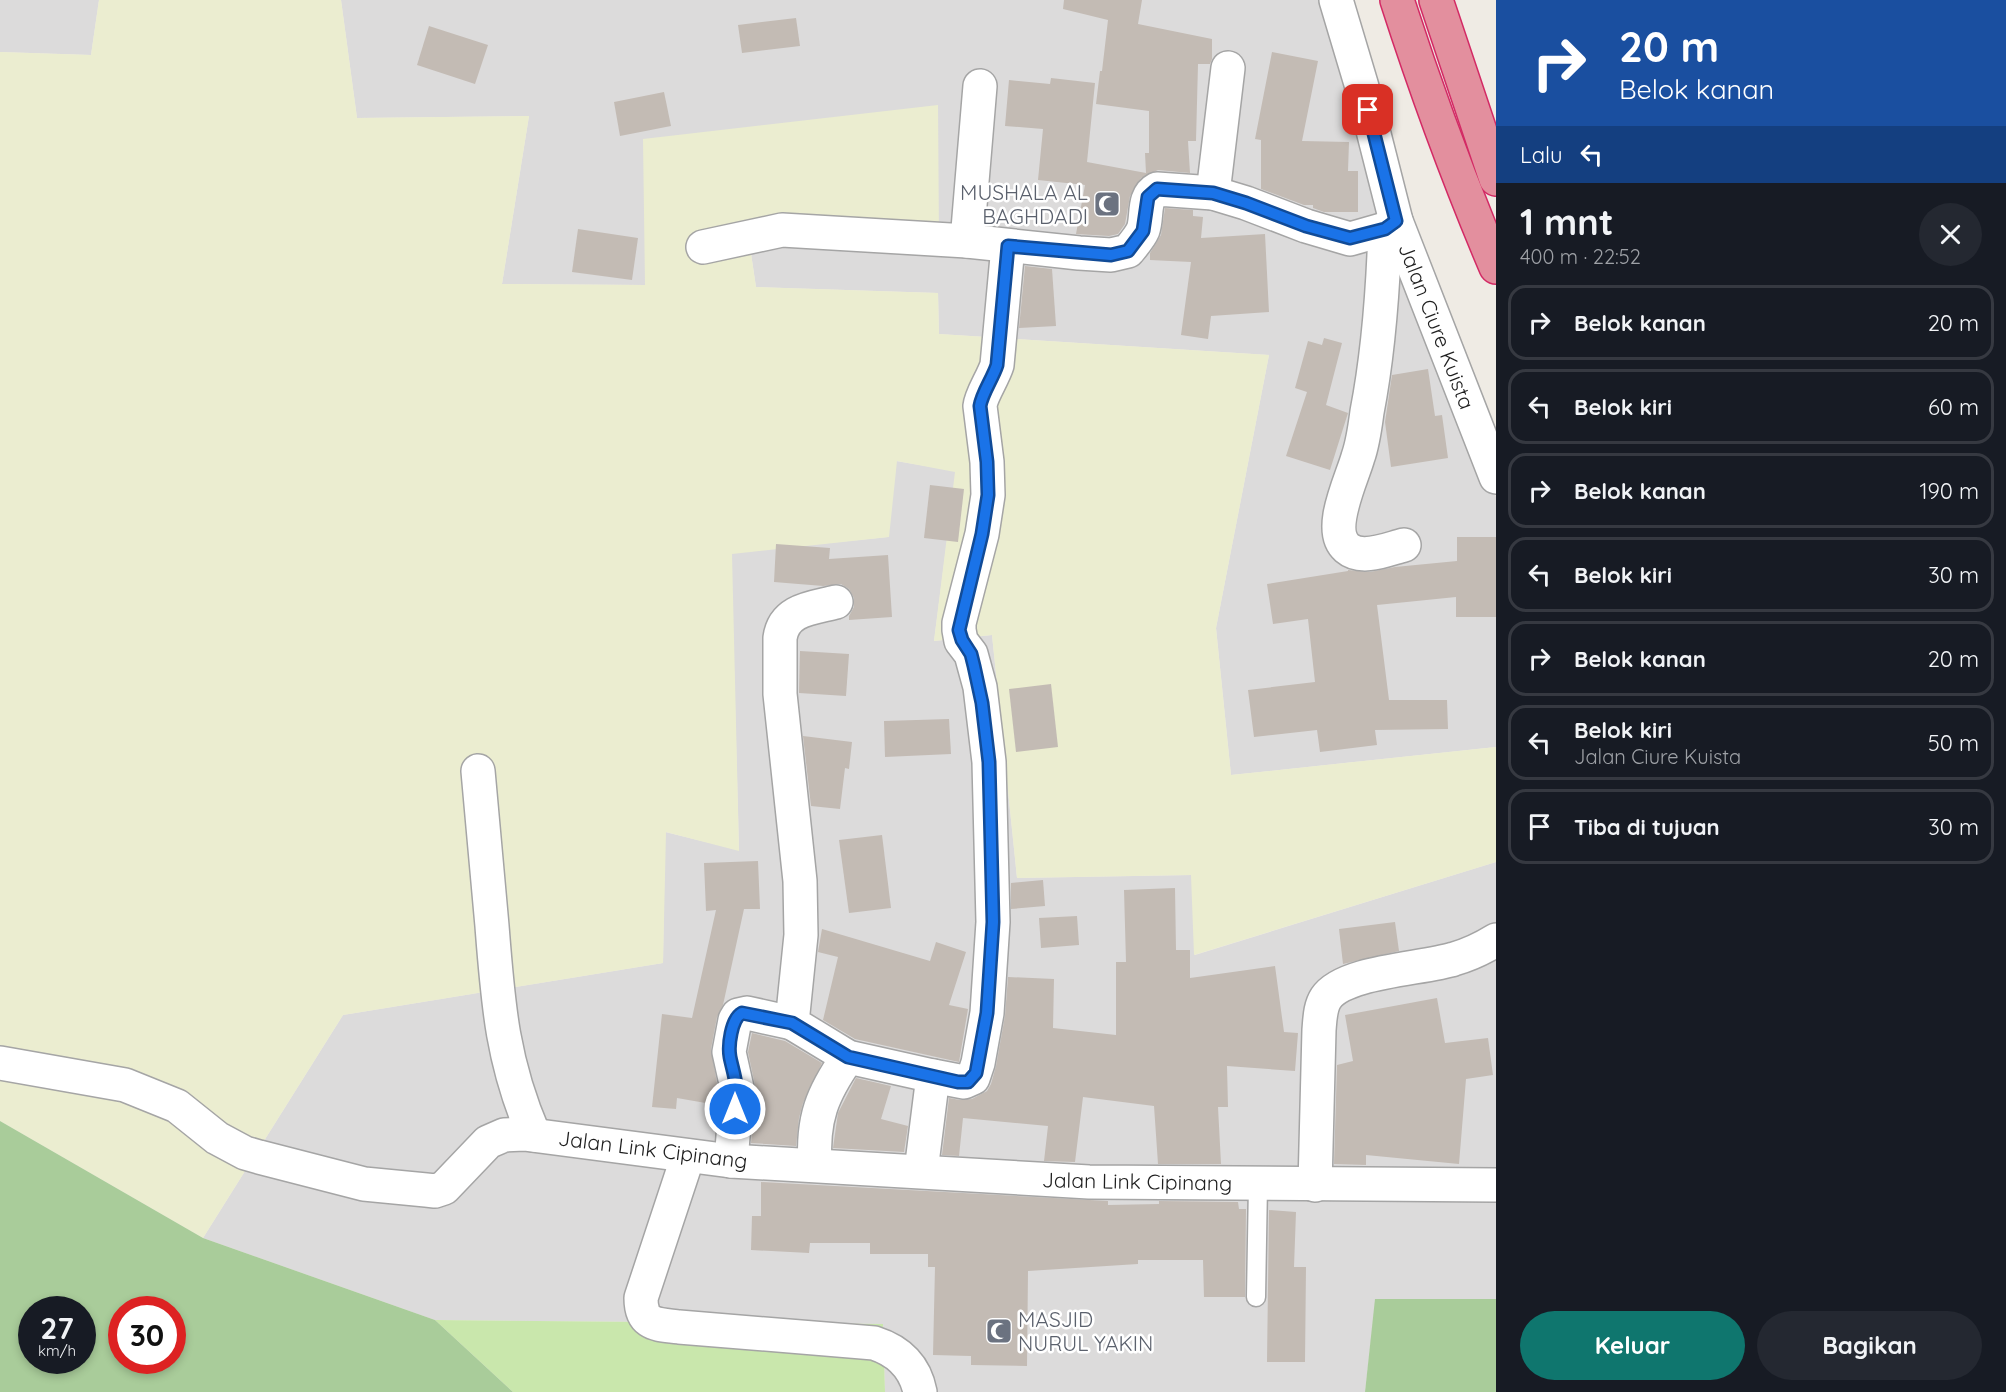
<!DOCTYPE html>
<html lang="id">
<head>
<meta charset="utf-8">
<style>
	:root { --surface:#171b24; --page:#242831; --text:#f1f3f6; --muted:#9ea1a6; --line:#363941; --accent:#0f766e }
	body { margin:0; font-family:Quicksand,sans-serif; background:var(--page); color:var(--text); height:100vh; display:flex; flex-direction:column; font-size:22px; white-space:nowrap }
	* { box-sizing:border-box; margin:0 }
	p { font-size:20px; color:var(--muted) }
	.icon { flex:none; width:33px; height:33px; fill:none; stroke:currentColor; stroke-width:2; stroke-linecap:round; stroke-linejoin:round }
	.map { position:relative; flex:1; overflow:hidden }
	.drawer { display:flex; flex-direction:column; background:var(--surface); width:510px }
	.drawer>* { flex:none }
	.banner { background:#1a4fa0; color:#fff; overflow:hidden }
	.speed { position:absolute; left:18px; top:1296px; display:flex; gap:12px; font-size:30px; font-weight:700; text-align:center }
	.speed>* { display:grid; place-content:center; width:78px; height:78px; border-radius:50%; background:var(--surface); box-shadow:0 3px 9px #0003; line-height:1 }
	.speed small { font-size:15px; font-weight:400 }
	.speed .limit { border:9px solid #d22; background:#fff; color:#111 }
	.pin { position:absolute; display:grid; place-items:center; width:51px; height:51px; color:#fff; margin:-26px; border-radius:12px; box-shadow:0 3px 9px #0006 }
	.me { position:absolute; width:66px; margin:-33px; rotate:0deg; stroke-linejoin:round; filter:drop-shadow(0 0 4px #0008) }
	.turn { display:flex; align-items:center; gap:21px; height:126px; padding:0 24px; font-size:27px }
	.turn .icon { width:78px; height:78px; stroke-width:2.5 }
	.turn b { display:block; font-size:42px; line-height:51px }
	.then { display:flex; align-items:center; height:57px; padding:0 24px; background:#0003; gap:12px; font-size:22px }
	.round { display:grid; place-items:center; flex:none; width:63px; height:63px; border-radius:32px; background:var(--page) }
	.overview { display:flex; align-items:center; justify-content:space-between; height:102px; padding:0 24px }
	h1 { font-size:36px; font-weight:700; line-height:45px }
	.action { display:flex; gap:12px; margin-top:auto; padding:12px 24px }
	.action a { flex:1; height:69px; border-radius:36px; background:var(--accent); color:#fff; font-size:24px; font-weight:700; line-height:69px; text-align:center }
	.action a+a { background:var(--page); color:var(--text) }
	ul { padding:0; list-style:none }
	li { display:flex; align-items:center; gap:18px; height:75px; margin:0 12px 9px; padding:0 12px; border:3px solid var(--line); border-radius:18px }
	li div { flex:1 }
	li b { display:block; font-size:22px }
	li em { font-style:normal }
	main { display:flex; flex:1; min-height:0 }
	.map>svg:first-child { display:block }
	.residential { fill:#dcdbdb }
	.farmland { fill:#ebedd0 }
	.grass { fill:#c9e7ac }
	.forest { fill:#a9cc9a; fill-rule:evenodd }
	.building { fill:#c3bbb4 }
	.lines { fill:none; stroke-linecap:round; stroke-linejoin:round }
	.lane-casing { stroke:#a5a5a5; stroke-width:21 }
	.street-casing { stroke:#a5a5a5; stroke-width:36 }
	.highway-casing { stroke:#d32a65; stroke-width:36 }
	.lane { stroke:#fff; stroke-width:18 }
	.street { stroke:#fff; stroke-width:33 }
	.highway { stroke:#e38f9e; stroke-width:33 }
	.route-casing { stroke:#114b97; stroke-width:15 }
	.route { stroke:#1a73e8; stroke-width:10 }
	.labels { text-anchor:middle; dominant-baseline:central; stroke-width:5; stroke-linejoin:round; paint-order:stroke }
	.worship-label { font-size:21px; fill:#5b616d; stroke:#fff; text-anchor:end }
	.street-label { font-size:21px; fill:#1e1e1e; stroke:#fff }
</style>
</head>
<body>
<main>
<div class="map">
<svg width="1496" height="1392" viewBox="0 0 1496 1392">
	<rect width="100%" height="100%" fill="#efebe4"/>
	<!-- residential -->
	<g class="residential">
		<path d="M0 0H99L91 55 0 52Z"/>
		<path d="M341 0H1333L1496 497V747L1231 775 1216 628 1269 355 939 334 938 293 756 287 748 233 938 105 645 285 502 284 529 116 357 118Z"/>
		<path d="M896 461 956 471 934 641 992 635 1017 878 1192 875 1195 955 1496 862V1299H1376L1365 1392H885L883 1324 435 1320 203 1238 343 1015 663 963 665 832 739 850 731 553 888 537Z"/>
	</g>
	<!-- farmland -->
	<path class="farmland" d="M99 0H341L357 118 529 116 502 284 645 285 643 139 938 105 939 240 748 234 756 287 938 293 939 334 1269 355 1216 628 1231 775 1496 747V862L1194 955 1191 875 1017 878 992 635 934 641 955 472 897 461 889 537 732 554 739 851 666 832 663 963 343 1015 203 1238 0 1121V52L91 55Z"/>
	<!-- grass -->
	<path class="grass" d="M435 1320 883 1324 885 1392H513Z"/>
	<!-- forest -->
	<g class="forest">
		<path d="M0 1121 203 1238 435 1320 513 1392H0ZM32 1310H82V1360H32ZM122 1310H172V1360H122Z"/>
		<path d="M1375 1299H1496V1392H1365Z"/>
	</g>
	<!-- building -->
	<g class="building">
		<path d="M1064 0H1142L1138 24 1212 39V59L1210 64H1198L1196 141H1188L1190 173 1158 170 1141 178 1130 196 1125 224 1118 234 1109 236 1076 234 1085 185 1038 180 1043 129 1005 126 1009 80 1050 84 1051 78 1095 83 1087 162 1146 173 1145 153H1149V111L1096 104 1100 71H1102L1108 20 1063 9Z"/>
		<path d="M796 18 800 46 742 53 738 25Z"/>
		<path d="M429 26 488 45 475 84 417 65Z"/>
		<path d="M1272 52 1318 61 1302 141 1349 142 1348 171H1358V212H1324L1313 208V205H1304L1261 189V140L1255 139Z"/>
		<path d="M664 92 671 126 620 136 614 102Z"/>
		<path d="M1165 208 1193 210V216L1203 217 1201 238 1265 234 1269 312 1211 316 1208 339 1181 335 1191 262 1150 260V253L1161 235Z"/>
		<path d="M578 229 638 238 632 280 572 272Z"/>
		<path d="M1025 266 1052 269 1056 326 1019 328Z"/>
		<path d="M1324 338 1342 343 1326 405 1348 413 1330 470 1286 456 1307 392 1295 388 1308 341 1322 345Z"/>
		<path d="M1428 369 1435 416 1442 415 1448 458 1391 467 1385 422 1392 375Z"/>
		<path d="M930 485 964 489 958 542 924 538Z"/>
		<path d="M1457 537H1496V617H1456V597L1377 605 1389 700H1447L1448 729 1375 730 1377 745 1320 752 1317 730 1254 737 1248 690 1315 682 1308 619 1273 624 1267 584 1348 571V570L1370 572 1395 567 1457 561Z"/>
		<path d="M776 544 830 548 829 559 888 555 892 617 849 620V616L854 607V598L849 589 841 584 823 586 774 582Z"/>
		<path d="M800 651 849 654 846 696 799 693Z"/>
		<path d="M1051 684 1058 747 1016 752 1009 689Z"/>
		<path d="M949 719 951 754 885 757 884 721Z"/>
		<path d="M803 736 852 742 849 769 845 768 840 809 811 806Z"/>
		<path d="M882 835 891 908 849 913 839 840Z"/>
		<path d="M758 861 760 909H744L723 1005 717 1017 711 1049 718 1089 717 1105 677 1098 676 1109 652 1107 662 1014 692 1018 716 910 706 911 704 863Z"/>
		<path d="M1043 880 1045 906 1011 909V883Z"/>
		<path d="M1175 888 1176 950H1190V978L1275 966 1284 1032 1298 1033 1295 1071 1227 1066 1228 1107H1218L1221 1164H1158L1154 1106 1083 1097 1075 1162 1044 1161 1048 1126 963 1118 959 1156 942 1155 949 1098 960 1100 972 1099 987 1091 991 1084 996 1066 1005 1016 1008 977 1054 979 1053 1028 1116 1035V962H1126L1124 890Z"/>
		<path d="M1077 916 1079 945 1041 948 1039 918Z"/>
		<path d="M1395 922 1399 951 1343 964 1339 929Z"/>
		<path d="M822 929 930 961 936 942 966 952 949 1005 968 1009 959 1062 855 1039 823 1020 838 957 818 952Z"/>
		<path d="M1437 998 1445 1043 1488 1038 1493 1075 1466 1079 1459 1164 1366 1155V1165L1334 1164 1337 1065 1353 1061 1345 1015Z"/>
		<path d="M752 1033 785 1041 822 1063 803 1103 799 1118 796 1146 751 1143 756 1090 748 1052Z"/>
		<path d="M856 1078 891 1086 881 1119 908 1126 904 1152 833 1148 838 1113Z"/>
		<path d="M761 1182 1108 1201V1205L1159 1204V1201L1238 1202 1239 1209H1246L1245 1297H1204L1203 1260H1138V1264L1028 1271 1027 1366 971 1365V1356L933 1355 935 1267H928V1254H870V1243H810L809 1253 751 1250 752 1216H761Z"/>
		<path d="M1269 1210 1296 1212 1294 1267H1306L1305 1362H1267Z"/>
	</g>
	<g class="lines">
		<defs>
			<path id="lane" d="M1256 1297 1258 1184"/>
			<g id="street">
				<path d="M1336 0 1362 87 1396 221 1496 477"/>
				<path d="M1213 193 1228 68"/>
				<path d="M1385 229C1383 292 1379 350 1367 412 1365 427 1363 443 1358 457 1352 479 1326 530 1347 548 1362 561 1388 549 1404 545"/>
				<path d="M967 241 980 86"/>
				<path d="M703 247 782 230 967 241 1079 253 1111 255 1128 251C1133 245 1140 237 1143 230 1148 217 1142 197 1157 189L1213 193 1246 203 1306 226 1350 239 1385 229 1396 221"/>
				<path d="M836 602C813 608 784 609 780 638V694L800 881 801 935 792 1023 848 1057 933 1076 921 1171"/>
				<path d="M478 771C483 822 487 874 492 926 498 1003 502 1062 534 1135"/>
				<path d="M0 1063 125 1085 177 1106 217 1138 245 1153 259 1157 364 1184 426 1190 435 1191 444 1188 488 1142 504 1135 524 1134 731 1161 1089 1182 1496 1185"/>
				<path d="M933 1076 964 1082 973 1078 978 1063 987 1013 993 922 989 762 980 687 971 654 961 641 959 630V623L982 534 988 495 987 462 980 406C981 395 993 378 997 365L1008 246"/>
				<path d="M688 1156 641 1298C641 1326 657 1324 679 1327L874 1343C899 1351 915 1367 920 1392"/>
				<path d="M731 1161 737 1088 729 1052 735 1020 738 1015 747 1013 792 1023"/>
				<path d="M815 1165C812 1119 822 1094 848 1057"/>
				<path d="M1315 1185 1319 1030C1320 1019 1320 1007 1326 998 1344 971 1423 969 1454 959 1468 955 1483 948 1496 940"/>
			</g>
			<g id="highway">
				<path d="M1397 0C1426 90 1459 180 1496 267"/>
				<path d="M1436 0 1496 179"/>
			</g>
		</defs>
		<!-- lane casing -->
		<use href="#lane" class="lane-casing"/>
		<!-- street casing -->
		<use href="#street" class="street-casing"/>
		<!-- highway casing -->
		<use href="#highway" class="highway-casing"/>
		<!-- lane -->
		<use href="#lane" class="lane"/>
		<!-- street -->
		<use href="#street" class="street"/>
		<!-- highway -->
		<use href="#highway" class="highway"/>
	</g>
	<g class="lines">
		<defs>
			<path id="route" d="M735 1109C736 1101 737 1093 736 1085 735 1076 732 1067 730 1057 728 1046 731 1019 742 1013L792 1023 848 1057 958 1082H968L976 1073 987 1013 993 922 989 762 982 703 974 666 971 654 962 640 959 630 982 534 988 495 987 462 980 406C982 393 993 378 997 365L1008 246 1111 255 1128 251 1143 231 1148 197 1157 189 1213 193 1246 203 1306 226 1350 238 1385 229 1396 221 1368 110"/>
		</defs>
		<!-- route casing -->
		<use href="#route" class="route-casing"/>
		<!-- route -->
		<use href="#route" class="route"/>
	</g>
	<!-- icons -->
	<defs>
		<symbol id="mosque-square" viewBox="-11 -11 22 22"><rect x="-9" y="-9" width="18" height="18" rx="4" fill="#6b7280" stroke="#fff"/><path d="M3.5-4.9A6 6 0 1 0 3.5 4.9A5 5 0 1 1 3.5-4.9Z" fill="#fff"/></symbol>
	</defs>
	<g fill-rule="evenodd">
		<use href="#mosque-square" x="1092" y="189" width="30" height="30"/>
		<use href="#mosque-square" x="984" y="1316" width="30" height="30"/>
	</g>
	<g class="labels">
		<!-- worship labels -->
		<g class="worship-label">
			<text x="1088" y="192">MUSHALA AL<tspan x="1088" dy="24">BAGHDADI</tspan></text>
			<text x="1018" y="1319" text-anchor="start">MASJID<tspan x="1018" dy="24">NURUL YAKIN</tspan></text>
		</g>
		<!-- street labels -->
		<g class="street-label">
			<text transform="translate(1437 326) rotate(69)">Jalan Ciure Kuista</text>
			<text transform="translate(653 1149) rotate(7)">Jalan Link Cipinang</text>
			<text transform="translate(1137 1181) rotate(1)">Jalan Link Cipinang</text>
		</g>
	</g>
</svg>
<div class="speed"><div>27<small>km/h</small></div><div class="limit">30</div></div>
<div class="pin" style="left:1368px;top:110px;background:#d93025"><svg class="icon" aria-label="arrive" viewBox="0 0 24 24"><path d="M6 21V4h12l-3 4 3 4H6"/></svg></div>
<svg class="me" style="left:735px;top:1109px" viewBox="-20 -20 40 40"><circle r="17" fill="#1a73e8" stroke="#fff" stroke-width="3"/><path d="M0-11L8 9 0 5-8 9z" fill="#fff"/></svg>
</div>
<section class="drawer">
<div class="banner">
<div class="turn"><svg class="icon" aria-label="right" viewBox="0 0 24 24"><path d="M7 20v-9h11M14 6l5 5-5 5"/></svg><div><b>20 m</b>Belok kanan</div></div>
<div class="then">Lalu<svg class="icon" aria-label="left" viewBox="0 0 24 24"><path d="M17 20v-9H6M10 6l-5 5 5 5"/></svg></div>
</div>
<div class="overview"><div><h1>1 mnt</h1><p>400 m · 22:52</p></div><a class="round"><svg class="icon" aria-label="close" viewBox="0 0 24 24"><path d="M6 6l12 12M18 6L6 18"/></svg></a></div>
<ul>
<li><svg class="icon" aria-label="right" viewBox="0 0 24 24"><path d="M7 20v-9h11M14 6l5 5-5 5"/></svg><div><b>Belok kanan</b></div><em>20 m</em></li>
<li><svg class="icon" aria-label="left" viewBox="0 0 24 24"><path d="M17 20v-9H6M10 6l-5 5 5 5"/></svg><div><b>Belok kiri</b></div><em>60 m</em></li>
<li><svg class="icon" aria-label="right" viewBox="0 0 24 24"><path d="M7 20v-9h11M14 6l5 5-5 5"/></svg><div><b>Belok kanan</b></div><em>190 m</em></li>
<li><svg class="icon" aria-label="left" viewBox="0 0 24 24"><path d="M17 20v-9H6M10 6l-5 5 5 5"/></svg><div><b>Belok kiri</b></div><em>30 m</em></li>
<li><svg class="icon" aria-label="right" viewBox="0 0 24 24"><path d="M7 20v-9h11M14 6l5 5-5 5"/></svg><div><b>Belok kanan</b></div><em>20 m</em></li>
<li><svg class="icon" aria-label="left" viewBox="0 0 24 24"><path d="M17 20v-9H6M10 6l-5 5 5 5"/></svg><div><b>Belok kiri</b><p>Jalan Ciure Kuista</p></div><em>50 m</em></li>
<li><svg class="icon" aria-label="arrive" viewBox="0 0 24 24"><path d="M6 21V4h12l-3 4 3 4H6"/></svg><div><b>Tiba di tujuan</b></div><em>30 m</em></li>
</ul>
<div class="action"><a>Keluar</a><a>Bagikan</a></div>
</section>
</main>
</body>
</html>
